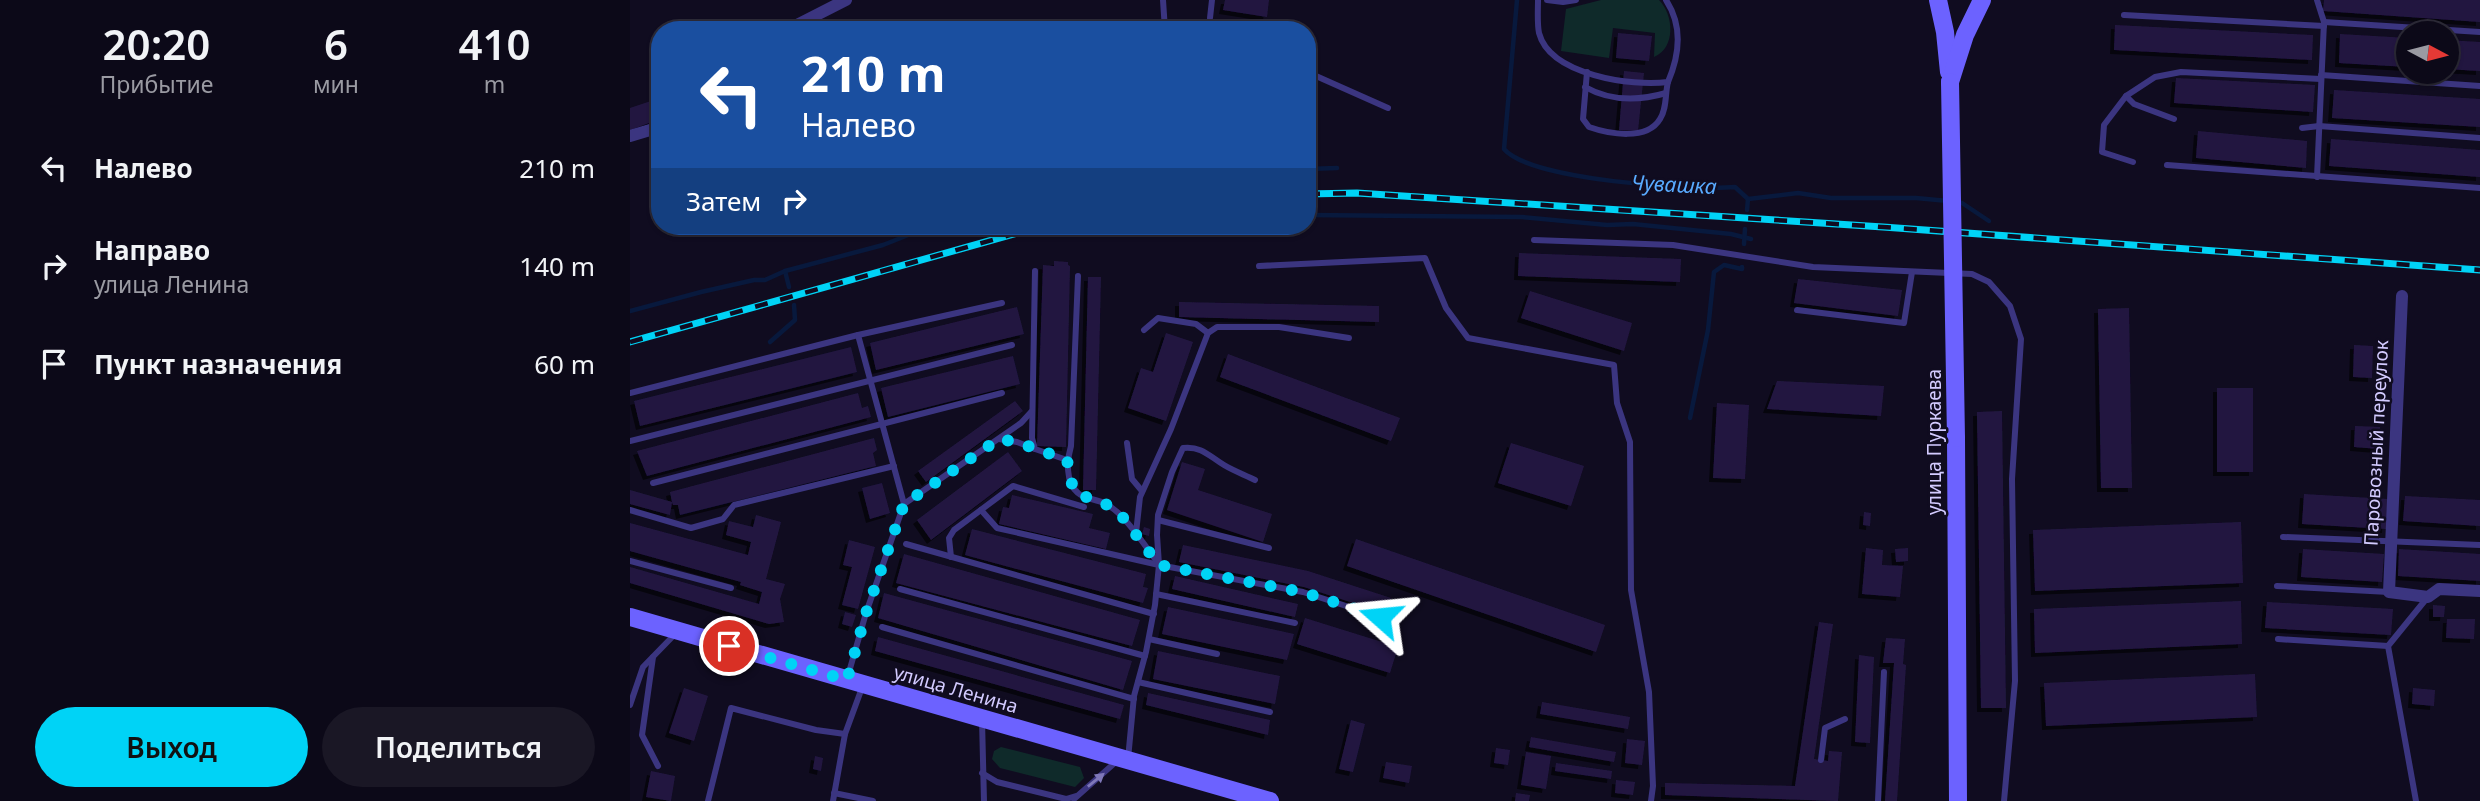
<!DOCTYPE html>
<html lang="ru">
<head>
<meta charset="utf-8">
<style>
	:root { --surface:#0c0918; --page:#1a1725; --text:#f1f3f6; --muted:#9a9aa2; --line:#2c2a37; --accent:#00d3f6 }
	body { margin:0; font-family:"Noto Sans",sans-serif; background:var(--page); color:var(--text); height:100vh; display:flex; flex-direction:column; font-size:26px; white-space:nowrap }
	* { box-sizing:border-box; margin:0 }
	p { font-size:23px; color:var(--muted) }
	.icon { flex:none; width:38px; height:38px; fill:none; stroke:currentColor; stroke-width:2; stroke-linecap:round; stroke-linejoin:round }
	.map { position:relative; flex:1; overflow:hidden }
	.details { display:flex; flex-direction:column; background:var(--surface); width:630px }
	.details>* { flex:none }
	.guide { position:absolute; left:21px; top:21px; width:665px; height:214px; border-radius:28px; box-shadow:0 2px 5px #0004,0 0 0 2px var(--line); background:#1a4fa0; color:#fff; overflow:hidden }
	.needle { width:46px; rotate:97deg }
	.buttons { position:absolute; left:1766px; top:21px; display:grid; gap:14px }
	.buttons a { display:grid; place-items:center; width:63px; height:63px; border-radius:50%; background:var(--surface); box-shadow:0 2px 5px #0004,0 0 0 2px var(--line); font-size:35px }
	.pin { position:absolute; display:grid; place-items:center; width:60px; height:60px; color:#fff; margin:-30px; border:4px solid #fff; border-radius:50%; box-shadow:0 2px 7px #0007 }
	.me { position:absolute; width:77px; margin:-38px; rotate:288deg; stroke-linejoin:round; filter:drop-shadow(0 0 5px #0008) }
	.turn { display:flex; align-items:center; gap:24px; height:147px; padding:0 35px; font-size:32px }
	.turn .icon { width:91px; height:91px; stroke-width:2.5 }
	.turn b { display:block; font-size:49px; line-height:60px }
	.then { display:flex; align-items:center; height:66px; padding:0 35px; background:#0003; gap:14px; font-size:26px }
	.eta { display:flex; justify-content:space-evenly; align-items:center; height:119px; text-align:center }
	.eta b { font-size:42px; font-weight:600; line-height:49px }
	.button { display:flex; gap:14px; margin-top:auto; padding:14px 35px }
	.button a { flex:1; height:80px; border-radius:42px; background:var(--accent); color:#111; font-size:28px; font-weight:600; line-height:80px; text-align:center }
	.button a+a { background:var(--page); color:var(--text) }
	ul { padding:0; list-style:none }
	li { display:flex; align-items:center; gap:21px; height:98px; padding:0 35px }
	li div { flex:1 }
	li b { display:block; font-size:26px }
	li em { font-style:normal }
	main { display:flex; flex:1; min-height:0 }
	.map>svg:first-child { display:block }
	.green { fill:#0f2a2a }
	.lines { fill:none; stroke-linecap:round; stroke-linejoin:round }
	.stream { stroke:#08193d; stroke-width:4.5 }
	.building { fill:#221741; filter:url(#shadow) }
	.service { stroke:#3b3580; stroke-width:6 }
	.minor { stroke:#3b3580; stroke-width:12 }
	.secondary { stroke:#6c62ff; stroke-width:18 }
	.rail-casing { stroke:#00d3f6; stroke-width:7 }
	.rail { stroke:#100c20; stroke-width:4.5; stroke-dasharray:13; stroke-linecap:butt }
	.secondary-bridge { stroke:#6c62ff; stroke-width:18 }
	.oneway { fill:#7f78b9 }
	.route { stroke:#00d3f6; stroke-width:12; stroke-dasharray:0 21.6 }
	.labels { text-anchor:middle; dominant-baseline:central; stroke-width:5; stroke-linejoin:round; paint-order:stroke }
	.street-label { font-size:19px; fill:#d3cbff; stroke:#100c20 }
	.water-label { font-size:21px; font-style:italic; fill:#59abff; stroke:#100c20 }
</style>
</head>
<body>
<main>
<section class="details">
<div class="eta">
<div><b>20:20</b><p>Прибытие</p></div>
<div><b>6</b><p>мин</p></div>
<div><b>410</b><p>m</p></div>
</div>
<ul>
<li><svg class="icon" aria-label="left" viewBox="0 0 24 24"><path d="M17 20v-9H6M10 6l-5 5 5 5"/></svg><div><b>Налево</b></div><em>210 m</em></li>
<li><svg class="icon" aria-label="right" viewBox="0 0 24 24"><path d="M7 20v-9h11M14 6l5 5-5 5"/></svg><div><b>Направо</b><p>улица Ленина</p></div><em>140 m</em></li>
<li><svg class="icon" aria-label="arrive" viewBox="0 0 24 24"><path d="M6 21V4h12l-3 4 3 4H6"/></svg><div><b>Пункт назначения</b></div><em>60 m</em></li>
</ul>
<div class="button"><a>Выход</a><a>Поделиться</a></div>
</section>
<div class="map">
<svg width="1850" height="801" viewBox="0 0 1850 801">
	<defs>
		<filter id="shadow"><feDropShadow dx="-4" dy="4" stdDeviation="0" flood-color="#0009"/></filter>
	</defs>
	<rect width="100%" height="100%" fill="#100c20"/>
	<!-- green -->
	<g class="green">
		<path d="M971 0H1029C1044 15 1046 48 1024 57L1025 33 983 28 979 58 931 51 936 9Z"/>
		<path d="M371 747 450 767 454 778 445 787 370 768 362 759 364 751Z"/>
	</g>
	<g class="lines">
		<!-- stream -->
		<g class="stream">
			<path d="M887 0 874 149C900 180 1063 191 1105 187L1118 199 1168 193 1201 198H1286L1318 201"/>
			<path d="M677 169 707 168"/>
			<path d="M1327 202 1332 203 1359 221"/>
			<path d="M1117 210 1118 199"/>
			<path d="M677 215 892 217 977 225 1003 224 1101 234 1121 239"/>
			<path d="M628 226V229"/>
			<path d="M1114 244 1115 229"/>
			<path d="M155 271 159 287"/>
			<path d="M0 311 71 292 124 280H135L155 271 253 245 301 226"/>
			<path d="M140 342 165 320 164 305"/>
			<path d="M1060 418 1078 330 1084 272 1094 265 1112 269V267"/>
		</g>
	</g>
	<!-- building -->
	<g class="building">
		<path d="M595 0H639L637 17 593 10Z"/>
		<path d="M1694 0H1850V22L1693 11Z"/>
		<path d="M1485 25 1683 35 1682 60 1484 50Z"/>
		<path d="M988 33 1022 36 1019 61 986 58Z"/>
		<path d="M1710 34 1778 38V67L1709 63Z"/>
		<path d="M1816 40 1850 42V71L1816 69Z"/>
		<path d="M994 71 1014 73 1008 131 989 130Z"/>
		<path d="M1546 78 1685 85 1683 112 1544 103Z"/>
		<path d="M1704 90 1850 99V127L1702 118Z"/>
		<path d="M30 98V119L0 130V108Z"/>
		<path d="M1568 131 1677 141 1676 168 1566 158Z"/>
		<path d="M1701 139 1850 150V177L1699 166Z"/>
		<path d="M889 253 1051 259 1050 282 888 276Z"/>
		<path d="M424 261 438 262V265L440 266 436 447 407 446 413 265 424 266Z"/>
		<path d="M458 277H471L466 490H453Z"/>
		<path d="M1168 279 1272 290 1268 316 1164 303Z"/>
		<path d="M900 291 1002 323 994 351 891 318Z"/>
		<path d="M549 302 749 306V322L549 317Z"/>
		<path d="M387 307 394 334 246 370 240 343Z"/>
		<path d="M1499 308 1502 488H1471L1468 309Z"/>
		<path d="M536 333 563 342 536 421 498 408 511 368 523 372Z"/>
		<path d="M1724 345 1743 346 1742 378 1723 377Z"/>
		<path d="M221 347 227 372 10 426 4 401Z"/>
		<path d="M598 354 770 418 761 441 590 377Z"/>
		<path d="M383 356 390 384 258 417 251 388Z"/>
		<path d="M1147 381 1254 386 1251 416 1137 409Z"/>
		<rect x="1587" y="388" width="36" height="84"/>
		<path d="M228 393 232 408 238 406 241 417 17 476 7 451Z"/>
		<path d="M385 401 393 411 296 482 288 471Z"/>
		<path d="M1087 403 1119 405 1115 479 1083 478Z"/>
		<path d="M1372 411 1376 708H1351L1347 412Z"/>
		<path d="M1725 426 1750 427 1749 449 1724 447Z"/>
		<path d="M244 438 247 450 243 453 246 466 50 515 48 505H43L42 502 40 492Z"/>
		<path d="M881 443 954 466 941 506 868 483Z"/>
		<path d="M378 452 392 471 301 540 287 520Z"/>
		<path d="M552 462 575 469 568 490 642 514 633 542 537 510Z"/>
		<path d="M252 483 260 513 240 519 232 488Z"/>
		<path d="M0 490 42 502 40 515 0 504Z"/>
		<path d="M1674 494 1758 499 1756 529 1672 524Z"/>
		<path d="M382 495 463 514 459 528 480 533 476 549 369 524 373 507 379 508Z"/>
		<path d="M1775 496 1850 500V526L1773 521Z"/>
		<path d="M1234 512 1241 513 1240 526 1233 525Z"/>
		<path d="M126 515 151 522 136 579 155 584 150 599 154 622 139 624 0 583V567L129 604 132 592 110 585 111 582 0 551V523L118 555 121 542 96 535 99 521 123 527Z"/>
		<path d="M1611 522 1613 583 1405 591 1403 530Z"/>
		<path d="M514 527 520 529 519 536 512 534Z"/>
		<path d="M342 529 516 574 513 587 518 588 513 603 335 555Z"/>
		<path d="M726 539 975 625 966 652 717 566Z"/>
		<path d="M219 540 245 547 228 609 212 605 222 567 213 565Z"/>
		<path d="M553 545 678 571 761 598 757 614 674 587 549 562Z"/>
		<path d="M1236 548 1253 550 1252 565 1273 566 1270 597 1232 594Z"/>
		<path d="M1278 548V561L1266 562 1265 549Z"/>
		<path d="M1673 549 1754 554 1752 582 1671 577Z"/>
		<path d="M1769 549 1850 554V581L1768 576Z"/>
		<path d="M274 554 510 620 502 646 266 583Z"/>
		<path d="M545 576 668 604 665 617 542 589Z"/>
		<path d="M254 593 502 661 493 690 248 618Z"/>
		<path d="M1611 601 1612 644 1405 653 1404 609Z"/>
		<path d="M1637 602 1763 609 1761 635 1635 628Z"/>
		<path d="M1803 605 1815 606 1814 617H1803Z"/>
		<path d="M538 607 664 634 657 660 532 634Z"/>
		<path d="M215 612 226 615 222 627 212 624Z"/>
		<path d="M675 618 768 647 760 673 667 644Z"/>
		<path d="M1817 619H1845L1844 639 1816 638Z"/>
		<path d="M1189 622 1203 624 1184 759 1198 761 1199 751 1212 752 1208 801 1035 795V783L1165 786Z"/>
		<path d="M248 637 494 705 490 719 245 651Z"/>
		<path d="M1256 638 1275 639 1273 664 1276 665 1267 801H1255L1264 663H1253Z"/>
		<path d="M528 651 650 676 645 704 523 679Z"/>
		<path d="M1229 655 1244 657 1240 743 1225 742Z"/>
		<path d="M1625 674 1627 717 1416 726 1414 683Z"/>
		<path d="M54 688 78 696 64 741 39 733Z"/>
		<path d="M1783 688 1805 690 1804 706 1782 704Z"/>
		<path d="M518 693 640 720 638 735 516 705Z"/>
		<path d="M912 702 1000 717 998 729 910 714Z"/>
		<path d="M721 720 735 724 723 772 709 769Z"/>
		<path d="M901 737 986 752 984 762 899 747Z"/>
		<path d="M997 739 1015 741 1012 765 995 763Z"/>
		<path d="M866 748 880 750 878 765 864 763Z"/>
		<path d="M896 752 921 756 916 789 891 785Z"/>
		<path d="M185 756 193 758 191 771 183 769Z"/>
		<path d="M756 762 782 766 779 783 753 778Z"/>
		<path d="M926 763 982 771 981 779 925 771Z"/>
		<path d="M21 771 45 776 41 801 16 797Z"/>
		<path d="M986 780 1005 782 1003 795 985 793Z"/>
		<path d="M886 793 900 795 899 801H885Z"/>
	</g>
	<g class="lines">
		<!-- service -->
		<g class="service">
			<path d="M533 0 535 30"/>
			<path d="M908 0C908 10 907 23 909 33 920 75 1002 87 1038 82 1050 54 1053 26 1036 0"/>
			<path d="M917 0 933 2 946 0"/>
			<path d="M1494 15 1694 26"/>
			<path d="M580 18 582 0"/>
			<path d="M1694 22 1850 32"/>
			<path d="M677 72 758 108"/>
			<path d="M957 72 953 119 959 127C979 134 1017 141 1030 119 1037 109 1035 93 1038 82"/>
			<path d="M1691 75 1850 86"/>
			<path d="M955 87C980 101 1009 101 1036 93"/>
			<path d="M1496 96 1504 104 1544 119"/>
			<path d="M1672 128 1689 126 1850 138"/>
			<path d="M1503 162 1472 152 1474 125 1496 96 1525 77 1551 72 1691 79"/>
			<path d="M1537 165 1850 188"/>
			<path d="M1687 177 1694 22 1687 0"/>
			<path d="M904 240 1043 245 1183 267 1342 274 1359 282 1380 306 1391 339 1382 479 1385 681 1374 801"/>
			<path d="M629 266 795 258 816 308 838 338 984 365 987 403 1000 442 1001 590 1019 692 1023 786 1021 801"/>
			<path d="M405 271 402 438 405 449 437 460"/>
			<path d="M448 276 441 446C437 459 435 483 448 493 454 499 466 499 474 503 487 509 496 521 506 533"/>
			<path d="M1167 310 1274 323 1282 272"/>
			<path d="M514 330 528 318 566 324 578 333"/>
			<path d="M0 393 228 335 372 303"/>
			<path d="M369 439 387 442 405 449"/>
			<path d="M0 441 382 345"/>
			<path d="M497 443 502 479 512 491"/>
			<path d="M23 483 372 393"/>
			<path d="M274 504 391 423 402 411"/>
			<path d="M0 510 61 528 93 519 104 505 264 466"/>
			<path d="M351 510 367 528 529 565 673 592 750 617"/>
			<path d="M528 520 639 548"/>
			<path d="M1653 537 1850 545"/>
			<path d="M276 544 524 614"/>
			<path d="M321 557 319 538 324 530 383 486 454 507"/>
			<path d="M0 561 101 588"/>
			<path d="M528 563 506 533 510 497 541 429 578 333 587 327H649L719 338"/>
			<path d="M1647 586 1759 592"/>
			<path d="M270 589 515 656"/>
			<path d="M526 594 665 623"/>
			<path d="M252 627 504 699"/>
			<path d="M519 639 587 654"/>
			<path d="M1648 639 1758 646"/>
			<path d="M23 657 12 735 28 766"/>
			<path d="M217 679 236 613 274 504 228 335"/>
			<path d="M508 682 640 712"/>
			<path d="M0 705 13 667 47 632"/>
			<path d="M352 720 354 801"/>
			<path d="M498 759 504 696 516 652 525 605 529 565 527 535 528 515 542 472 553 448C572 446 579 456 594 465 604 471 615 475 625 480"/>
			<path d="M1191 760 1195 728 1215 719"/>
			<path d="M352 773 367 782 436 799 446 796"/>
			<path d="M204 793 243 801"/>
			<path d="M444 799 488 760"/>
			<path d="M78 801 101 708 186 730 215 734"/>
			<path d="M203 801 215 734 233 685"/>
			<path d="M1248 801 1254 672"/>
			<path d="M1786 801 1758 646 1797 598"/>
		</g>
		<!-- minor -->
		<g class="minor">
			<path d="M157 30 216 0"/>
			<path d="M0 136 30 127"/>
			<path d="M1772 296 1759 592 1798 597 1809 589 1850 591"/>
		</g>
		<!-- secondary -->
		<g class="secondary">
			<path d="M1308 0 1315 32 1319 72"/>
			<path d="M1320 82 1335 35 1352 0"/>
			<path d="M1326 438 1328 801"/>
			<path d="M0 617 640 801"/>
		</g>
		<defs>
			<g id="rail">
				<path d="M677 194 727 193 1253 227 1850 270"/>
				<path d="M0 342 412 226"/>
			</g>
		</defs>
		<!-- rail casing -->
		<use href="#rail" class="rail-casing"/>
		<!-- rail -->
		<use href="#rail" class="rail"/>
		<!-- secondary-bridge -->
		<path class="secondary-bridge" d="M1320 82 1326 438"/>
	</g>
	<!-- one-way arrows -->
	<defs><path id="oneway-solid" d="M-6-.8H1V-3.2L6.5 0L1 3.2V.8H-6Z" transform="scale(1.75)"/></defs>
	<use class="oneway" href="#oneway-solid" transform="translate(466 780) rotate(-39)"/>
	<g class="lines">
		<!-- route -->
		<path class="route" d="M99 646 217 680 236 613 274 504 369 439 387 442 437 460 443 489 449 495 473 502 491 515 529 565 673 592 750 617"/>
	</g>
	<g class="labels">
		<!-- street labels -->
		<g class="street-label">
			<text transform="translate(1304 442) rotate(-90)">улица Пуркаева</text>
			<text transform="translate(1746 443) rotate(-87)">Паровозный переулок</text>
			<text transform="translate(326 689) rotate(16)">улица Ленина</text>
		</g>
		<!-- water labels -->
		<g class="water-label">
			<text transform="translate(1044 184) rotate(3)">Чувашка</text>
		</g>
	</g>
</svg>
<div class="buttons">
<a><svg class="needle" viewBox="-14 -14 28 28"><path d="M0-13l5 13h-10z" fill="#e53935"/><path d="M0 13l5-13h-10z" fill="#9a9aa2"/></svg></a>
</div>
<div class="pin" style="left:99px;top:646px;background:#d93025"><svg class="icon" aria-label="arrive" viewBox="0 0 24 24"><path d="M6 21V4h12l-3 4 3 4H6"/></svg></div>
<svg class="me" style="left:750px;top:617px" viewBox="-20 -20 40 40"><path d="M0-17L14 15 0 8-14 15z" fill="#00d3f6" stroke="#fff" stroke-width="4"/></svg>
<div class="guide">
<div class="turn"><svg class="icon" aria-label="left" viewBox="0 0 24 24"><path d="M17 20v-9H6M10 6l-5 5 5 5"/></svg><div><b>210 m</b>Налево</div></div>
<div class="then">Затем<svg class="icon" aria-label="right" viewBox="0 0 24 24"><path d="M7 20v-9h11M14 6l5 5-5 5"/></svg></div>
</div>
</div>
</main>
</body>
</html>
